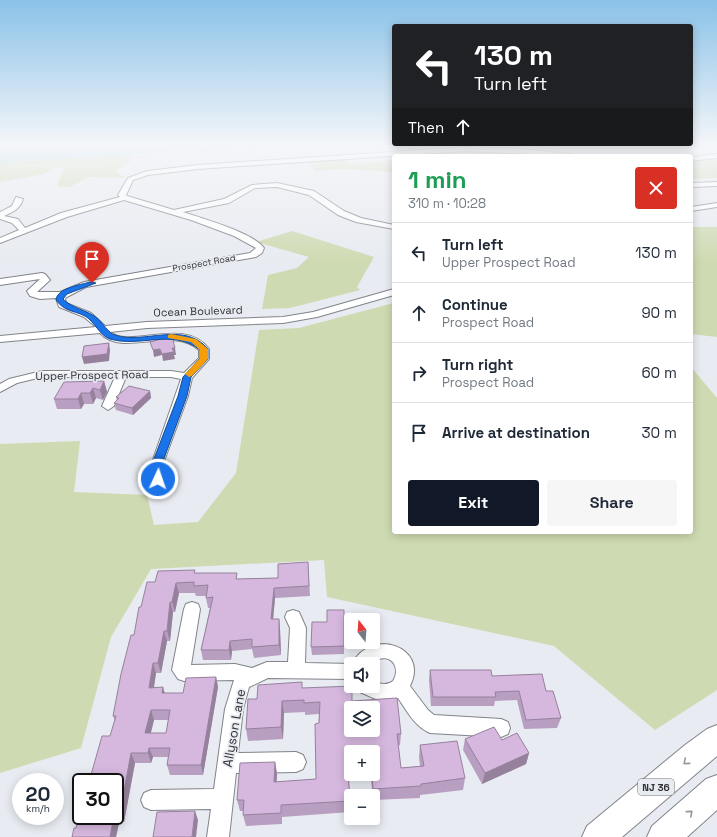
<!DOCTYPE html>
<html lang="en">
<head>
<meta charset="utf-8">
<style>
	:root { --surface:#fff; --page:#f6f6f7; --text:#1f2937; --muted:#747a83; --line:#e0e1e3; --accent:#111827 }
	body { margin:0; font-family:"Space Grotesk",sans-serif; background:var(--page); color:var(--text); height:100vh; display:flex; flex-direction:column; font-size:15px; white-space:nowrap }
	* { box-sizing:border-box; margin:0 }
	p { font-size:13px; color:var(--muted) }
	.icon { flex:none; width:22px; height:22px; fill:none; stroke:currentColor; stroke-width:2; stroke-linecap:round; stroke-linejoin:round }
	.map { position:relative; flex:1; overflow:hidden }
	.sheet { position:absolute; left:392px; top:154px; width:301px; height:380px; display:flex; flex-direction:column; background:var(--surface); border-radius:4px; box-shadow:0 2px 10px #0003 }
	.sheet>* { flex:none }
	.hud { position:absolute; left:392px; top:24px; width:301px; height:122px; border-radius:4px; box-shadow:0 2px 10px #0003; background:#202124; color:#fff; overflow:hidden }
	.needle { width:26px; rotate:343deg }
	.buttons { position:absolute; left:344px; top:613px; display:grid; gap:8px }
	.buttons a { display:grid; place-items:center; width:36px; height:36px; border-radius:4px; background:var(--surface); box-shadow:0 2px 10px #0003; font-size:20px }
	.speed { position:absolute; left:12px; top:773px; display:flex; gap:8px; font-size:20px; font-weight:700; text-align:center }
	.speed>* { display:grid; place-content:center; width:52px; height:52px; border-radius:50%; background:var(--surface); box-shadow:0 2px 10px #0003; line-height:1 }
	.speed small { font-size:10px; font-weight:400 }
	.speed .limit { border:2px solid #111; border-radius:6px; background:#fff; color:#111 }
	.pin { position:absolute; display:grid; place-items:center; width:34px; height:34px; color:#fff; margin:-41px -17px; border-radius:50% 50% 50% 0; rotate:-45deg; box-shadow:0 0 4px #0007 }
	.pin .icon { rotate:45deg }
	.me { position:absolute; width:44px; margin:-22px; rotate:3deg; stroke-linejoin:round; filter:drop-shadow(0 0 3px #0008) }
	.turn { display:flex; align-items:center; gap:14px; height:84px; padding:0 16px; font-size:18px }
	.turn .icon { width:52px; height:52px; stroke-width:2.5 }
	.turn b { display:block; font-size:28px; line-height:34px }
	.then { display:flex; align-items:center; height:38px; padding:0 16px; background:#0003; gap:8px; font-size:15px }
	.round { display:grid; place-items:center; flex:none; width:42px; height:42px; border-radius:4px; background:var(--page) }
	.headline { display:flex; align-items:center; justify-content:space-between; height:68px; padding:0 16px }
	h1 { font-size:24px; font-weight:700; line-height:30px; color:#1e9e55 }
	.action { display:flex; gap:8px; margin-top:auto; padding:8px 16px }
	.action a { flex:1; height:46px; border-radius:4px; background:var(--accent); color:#fff; font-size:16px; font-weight:700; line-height:46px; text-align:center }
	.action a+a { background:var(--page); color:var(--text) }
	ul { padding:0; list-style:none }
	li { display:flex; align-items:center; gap:12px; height:60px; padding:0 16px; border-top:1px solid var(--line) }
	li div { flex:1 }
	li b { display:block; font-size:15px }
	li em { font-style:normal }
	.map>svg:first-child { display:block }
	.green { fill:#cedab1 }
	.water { fill:#9ed7e8 }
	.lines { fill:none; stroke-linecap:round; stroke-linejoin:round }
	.minor-casing { stroke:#818489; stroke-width:2 }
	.highway-casing { stroke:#818489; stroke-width:2 }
	.path { stroke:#adafb4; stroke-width:1; stroke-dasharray:1.5 1.5; stroke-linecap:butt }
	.minor { fill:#fff; fill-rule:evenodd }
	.highway { fill:#fff; fill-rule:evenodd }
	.wall { fill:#b89ec0; fill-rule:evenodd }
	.shaded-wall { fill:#96819c }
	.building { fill:#d6b8df; stroke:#96819c; fill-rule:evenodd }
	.oneway { stroke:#98989a }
	.route { fill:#1a73e8; stroke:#114b97 }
	.slow { fill:#f59e0b }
	.labels { text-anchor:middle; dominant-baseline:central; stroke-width:3.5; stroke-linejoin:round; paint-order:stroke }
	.far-street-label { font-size:9px; fill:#313235; stroke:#e8ebf1 }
	.shield { fill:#e8ebf1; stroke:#686a6d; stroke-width:1 }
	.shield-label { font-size:10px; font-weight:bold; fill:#313235 }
	.street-label { font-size:11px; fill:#313235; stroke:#e8ebf1 }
	.near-street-label { font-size:13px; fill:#313235; stroke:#e8ebf1 }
</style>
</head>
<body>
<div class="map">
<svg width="717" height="837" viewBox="0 0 717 837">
	<rect width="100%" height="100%" fill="#e8ebf1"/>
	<!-- green -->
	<g class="green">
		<path d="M483 151 509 156H424L428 154Z"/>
		<path d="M128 155 132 160 115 171 125 178 88 177 70 187 57 186 64 168H53L44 174 0 182V162Z"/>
		<path d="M341 157 351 164 394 160V172L341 169 315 171 307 159Z"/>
		<path d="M717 160V178L691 179V161Z"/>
		<path d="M691 227H717V337L691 334Z"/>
		<path d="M292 231 374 257 357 287 360 290 290 308 262 309 268 275 297 268 309 257 256 242Z"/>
		<path d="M394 303V532H691V367L717 398V690L655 730 554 646 327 597 324 560 151 569 111 637 81 748 0 773V444L80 441 74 492 147 495 154 525 198 522 236 473 259 330 299 328Z"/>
	</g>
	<!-- water -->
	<path class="water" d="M0 146H217L128 155 0 162Z"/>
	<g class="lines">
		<defs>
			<g id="minor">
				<path d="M465 147 509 148 571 154 574 156 465 151 198 169 148 175 133 180 126 195 127 196 174 210 224 199 252 185 277 183 314 191 344 211 361 218 394 225V229L356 222 338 215 309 195 277 187 255 188 229 203 183 212C201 218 254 233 264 248L262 253 256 257 86 287 65 298 66 303 91 313 105 326 147 322 283 317 313 312 394 289V295L317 317 283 323 147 328 110 332C131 349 185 316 209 349V359L192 378 188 396 163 464V471L167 481 165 484H155L149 471 181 379 171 377H126L114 406 108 410 102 406 115 377H42L17 383 0 392V384L9 379 42 371H171L184 373 199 358V350C171 325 123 358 100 333L0 342V336L96 327 84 317 59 307 56 298 40 299 30 296 27 291 40 279 0 285V279L42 273 45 274 50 280 37 292H60L84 282 250 253 256 248 234 236 191 220 124 200 67 217 0 243V238L19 230 12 223 0 219V212L12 206 16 197 23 199C20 209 13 212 4 216L18 219 25 228 61 213 120 197 118 195 128 178 147 171 198 165Z"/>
				<path d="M717 154V158L691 161V157Z"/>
				<path d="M717 182V186L691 187V183Z"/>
				<path d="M717 203V207L691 211V207Z"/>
				<path d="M192 602 198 604 200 609 191 665 235 664 252 668 267 662H288L290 628 285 617 287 612 293 610 299 612 306 628 305 663 352 664C370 627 430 646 410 686L428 710 434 715 501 719 508 722 510 728 508 734 501 737 430 733C415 727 407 711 398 698 383 704 373 698 360 692L357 686H373V681C381 684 386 686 393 681 400 670 394 655 379 659 375 660 374 663 371 664 366 666 356 664 351 664V679L268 678 249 687 243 709 238 753 296 752 303 755 306 762 303 769 296 772 236 773 229 837H207L211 809 151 810 144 807 141 800 144 793 151 790 214 789 225 709 234 680 184 681 178 679 172 670 184 609 186 604Z"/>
			</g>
			<g id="highway">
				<path d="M717 725V756L622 837H582L587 826 685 745 707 729Z"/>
				<path d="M717 775V810L687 837H647L652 826 706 779Z"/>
			</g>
		</defs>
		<!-- minor casing -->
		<use href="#minor" class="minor-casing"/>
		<!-- highway casing -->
		<use href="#highway" class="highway-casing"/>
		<!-- path -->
		<path class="path" d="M0 164 104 160 264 146"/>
		<!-- minor -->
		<use href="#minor" class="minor"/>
		<!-- highway -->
		<use href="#highway" class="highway"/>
	</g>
	<!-- wall -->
	<g class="wall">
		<path d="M104 381 107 392 103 400 96 398 93 404H84L81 409H57L54 399Z"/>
		<path d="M150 391 151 398 133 415 116 410 114 403 117 400 116 397Z"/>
		<path d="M308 562 310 596 275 598 273 619H279L280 629 281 655 254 658 252 649 232 651 231 660H203L201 650 210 608H208L206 598V596H196L195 593H179L175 612H173L170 641H167L161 673H156L154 688 165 693H183L216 677 218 687 203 775H170L167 765 168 757H153L151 763H135L124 822 119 823 116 837H72L76 828 115 816V721L113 716 134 635 141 607 155 582 196 573 238 579 278 578ZM154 720H169L166 733H151Z"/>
		<path d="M344 610V654L312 655 311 647Z"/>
		<path d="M430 670 492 676 546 691 561 718 557 728 524 729 517 700 495 701 494 706H431L429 680Z"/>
		<path d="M302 682V688L352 701 401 734 400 745 398 746 401 768 420 766 419 757 420 745 465 778 463 790 420 795V798L373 800 371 780 349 781 350 812 282 817V824L246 826 243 815V811H240L237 800 275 762 277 774 276 782 316 779 319 714 305 715V712L284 713 283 739 248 741 246 729 257 699ZM351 752H373V774H351Z"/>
		<path d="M465 739 502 740 529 753 526 764 482 784 463 750Z"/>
	</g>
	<!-- shaded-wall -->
	<g class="shaded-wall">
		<path d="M109 343 110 350 109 361 84 364 82 357Z"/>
		<path d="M172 348H175L176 355H174L175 359 163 361 162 354Z"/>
		<path d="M160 349 162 355 154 357 153 350Z"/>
		<path d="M104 381 107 392 103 400 100 390Z"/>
		<path d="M93 388 96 398 93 404 90 393Z"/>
		<path d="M150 391 151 398 133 415 132 408Z"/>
		<path d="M81 393 84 404 81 409 78 399Z"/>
		<path d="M176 583 179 593 175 612 172 602Z"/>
		<path d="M274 588 275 598 272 630 271 619Z"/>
		<path d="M170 602 173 612 170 641 167 631Z"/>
		<path d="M279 619 280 629 281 655 279 645Z"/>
		<path d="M164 631 167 641 161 673 158 663Z"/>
		<path d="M230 641 232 651 231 660 229 650Z"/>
		<path d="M153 663 156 673 152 698 149 688Z"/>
		<path d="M216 677 218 687 203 775 201 765Z"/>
		<path d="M163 687 166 697 162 693Z"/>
		<path d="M282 701 284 713 283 739 281 727Z"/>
		<path d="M151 710 154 720 148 743 145 733Z"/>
		<path d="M149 748 153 757 151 763 148 753Z"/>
		<path d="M131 753 135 763 124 822 120 813Z"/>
		<path d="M529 753 526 764 482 784 485 773Z"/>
		<path d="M275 762 277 774 276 793 274 782Z"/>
		<path d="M195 811 198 820 196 837H192Z"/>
		<path d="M115 815 119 823 116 837H110L114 816H115Z"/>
	</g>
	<!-- building -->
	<g class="building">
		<path d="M172 336 175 348H172L174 352 162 354 160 349 153 350 150 342Z"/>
		<path d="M109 343 107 354 82 357 84 346Z"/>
		<path d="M104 381 100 390 93 388 90 393H81L78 399H54L64 382Z"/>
		<path d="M129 386 150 391 132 408 114 403 119 398 116 397Z"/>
		<path d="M308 562 309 586 274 588 271 619H279V645L252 647V639L230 641 229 650H201L213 597 206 598 208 585 194 586V582L176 583 172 602H170L167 631H164L158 663H153L149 688 163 687 162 693H183L186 678 216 677 201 765H167L170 748H149L148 753H131L120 813H115V782H89L102 736H110L116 716H113L121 674 131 635H134L139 607H141L147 582H155L158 571 195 570 194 573H237L236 579 278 578V564ZM151 710H170L166 733H145Z"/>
		<path d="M327 610H344V646L311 647 312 622H327Z"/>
		<path d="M430 670H491L492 676 542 674 546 691H553L561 718 526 720 519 691 495 692 496 697H433Z"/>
		<path d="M302 682V688L352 686V701L397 698 401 734H397L401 768 424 766 420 745 457 741 465 778 421 784V786L373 789 372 774H373V752H351V769L348 770 350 801 281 805V813L243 815 244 800H237L240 763 275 762 274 782 316 779 315 724 319 723 320 702 304 703V700L282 701 281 727 246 729 248 699H257L258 685ZM351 708H373V730H351Z"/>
		<path d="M494 727 502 740 517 733 529 753 485 773 465 739Z"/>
		<path d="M81 810V816H114L110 837H72L74 828H76Z"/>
		<path d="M195 811 192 837H153L157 812Z"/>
	</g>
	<!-- one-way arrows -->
	<defs><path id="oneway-chevron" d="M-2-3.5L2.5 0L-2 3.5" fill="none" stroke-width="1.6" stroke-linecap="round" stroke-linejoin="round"/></defs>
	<g class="oneway">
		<use href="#oneway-chevron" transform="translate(686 762) rotate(140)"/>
		<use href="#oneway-chevron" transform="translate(690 813) rotate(-41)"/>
	</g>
	<!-- sky -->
	<linearGradient id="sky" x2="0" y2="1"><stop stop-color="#8ac2e8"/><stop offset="0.55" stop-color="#f5f6f9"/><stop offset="1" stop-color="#f5f6f9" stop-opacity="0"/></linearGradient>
	<rect width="717" height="264" fill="url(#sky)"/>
	<!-- route -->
	<path class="route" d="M90 282 96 283 67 294 63 299C73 309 87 310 97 318 103 323 108 333 115 335 143 345 184 320 208 349V359L191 377 187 396 162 464 163 479 162 481H155L152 464 178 396 183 377 200 358V350C173 328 140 348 110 339 100 336 94 321 85 316 73 310 65 312 56 300 57 288 80 285 90 282Z"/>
	<!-- slow -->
	<path class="slow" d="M171 334 196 339 208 349V359L192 376 189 377 185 374 200 358V350L191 342 168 338V335Z"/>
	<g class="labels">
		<!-- far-street labels -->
		<g class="far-street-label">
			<text transform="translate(204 263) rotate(-10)">Prospect Road</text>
		</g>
		<!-- shield labels -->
		<rect class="shield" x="638" y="779" width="36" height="16" rx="3"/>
		<g class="shield-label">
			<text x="656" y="787">NJ 36</text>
		</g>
		<!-- street labels -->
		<g class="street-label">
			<text transform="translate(198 311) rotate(-2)">Ocean Boulevard</text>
			<text transform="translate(92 375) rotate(-1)">Upper Prospect Road</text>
		</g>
		<!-- near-street labels -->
		<g class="near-street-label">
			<text transform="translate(234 728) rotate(-80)">Allyson Lane</text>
		</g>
	</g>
</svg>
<div class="buttons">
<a><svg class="needle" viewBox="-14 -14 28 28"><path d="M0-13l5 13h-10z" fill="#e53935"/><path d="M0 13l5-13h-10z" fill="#747a83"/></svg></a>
<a><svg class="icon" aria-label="sound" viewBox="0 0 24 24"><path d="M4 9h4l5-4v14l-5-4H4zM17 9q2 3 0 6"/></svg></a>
<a><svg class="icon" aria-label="layers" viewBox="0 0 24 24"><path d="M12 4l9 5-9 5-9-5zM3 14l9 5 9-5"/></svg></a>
<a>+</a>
<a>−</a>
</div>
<div class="speed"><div>20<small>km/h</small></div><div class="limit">30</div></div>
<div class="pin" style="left:92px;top:283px;background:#d93025"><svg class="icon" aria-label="arrive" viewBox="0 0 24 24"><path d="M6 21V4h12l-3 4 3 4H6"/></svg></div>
<svg class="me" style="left:158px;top:479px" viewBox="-20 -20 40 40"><circle r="17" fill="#1a73e8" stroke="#fff" stroke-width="3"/><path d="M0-11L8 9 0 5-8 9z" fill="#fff"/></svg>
<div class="hud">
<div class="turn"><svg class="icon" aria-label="left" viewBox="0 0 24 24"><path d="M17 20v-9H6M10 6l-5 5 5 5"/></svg><div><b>130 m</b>Turn left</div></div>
<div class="then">Then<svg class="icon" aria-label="ahead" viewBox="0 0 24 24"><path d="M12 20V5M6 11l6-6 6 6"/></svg></div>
</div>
<section class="sheet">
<div class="headline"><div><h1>1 min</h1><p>310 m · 10:28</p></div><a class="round" style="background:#d93025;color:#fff"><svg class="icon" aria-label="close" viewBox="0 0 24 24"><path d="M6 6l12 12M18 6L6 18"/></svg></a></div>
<ul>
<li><svg class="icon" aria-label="left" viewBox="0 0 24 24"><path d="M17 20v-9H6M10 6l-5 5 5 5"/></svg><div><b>Turn left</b><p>Upper Prospect Road</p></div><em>130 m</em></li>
<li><svg class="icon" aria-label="ahead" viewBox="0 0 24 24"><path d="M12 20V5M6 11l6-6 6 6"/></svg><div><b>Continue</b><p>Prospect Road</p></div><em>90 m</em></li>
<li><svg class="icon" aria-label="right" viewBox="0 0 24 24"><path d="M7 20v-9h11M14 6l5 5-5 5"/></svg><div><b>Turn right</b><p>Prospect Road</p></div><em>60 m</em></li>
<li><svg class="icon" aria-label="arrive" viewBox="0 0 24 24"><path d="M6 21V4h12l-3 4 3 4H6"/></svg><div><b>Arrive at destination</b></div><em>30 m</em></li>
</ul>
<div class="action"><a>Exit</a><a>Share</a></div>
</section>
</div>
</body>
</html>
